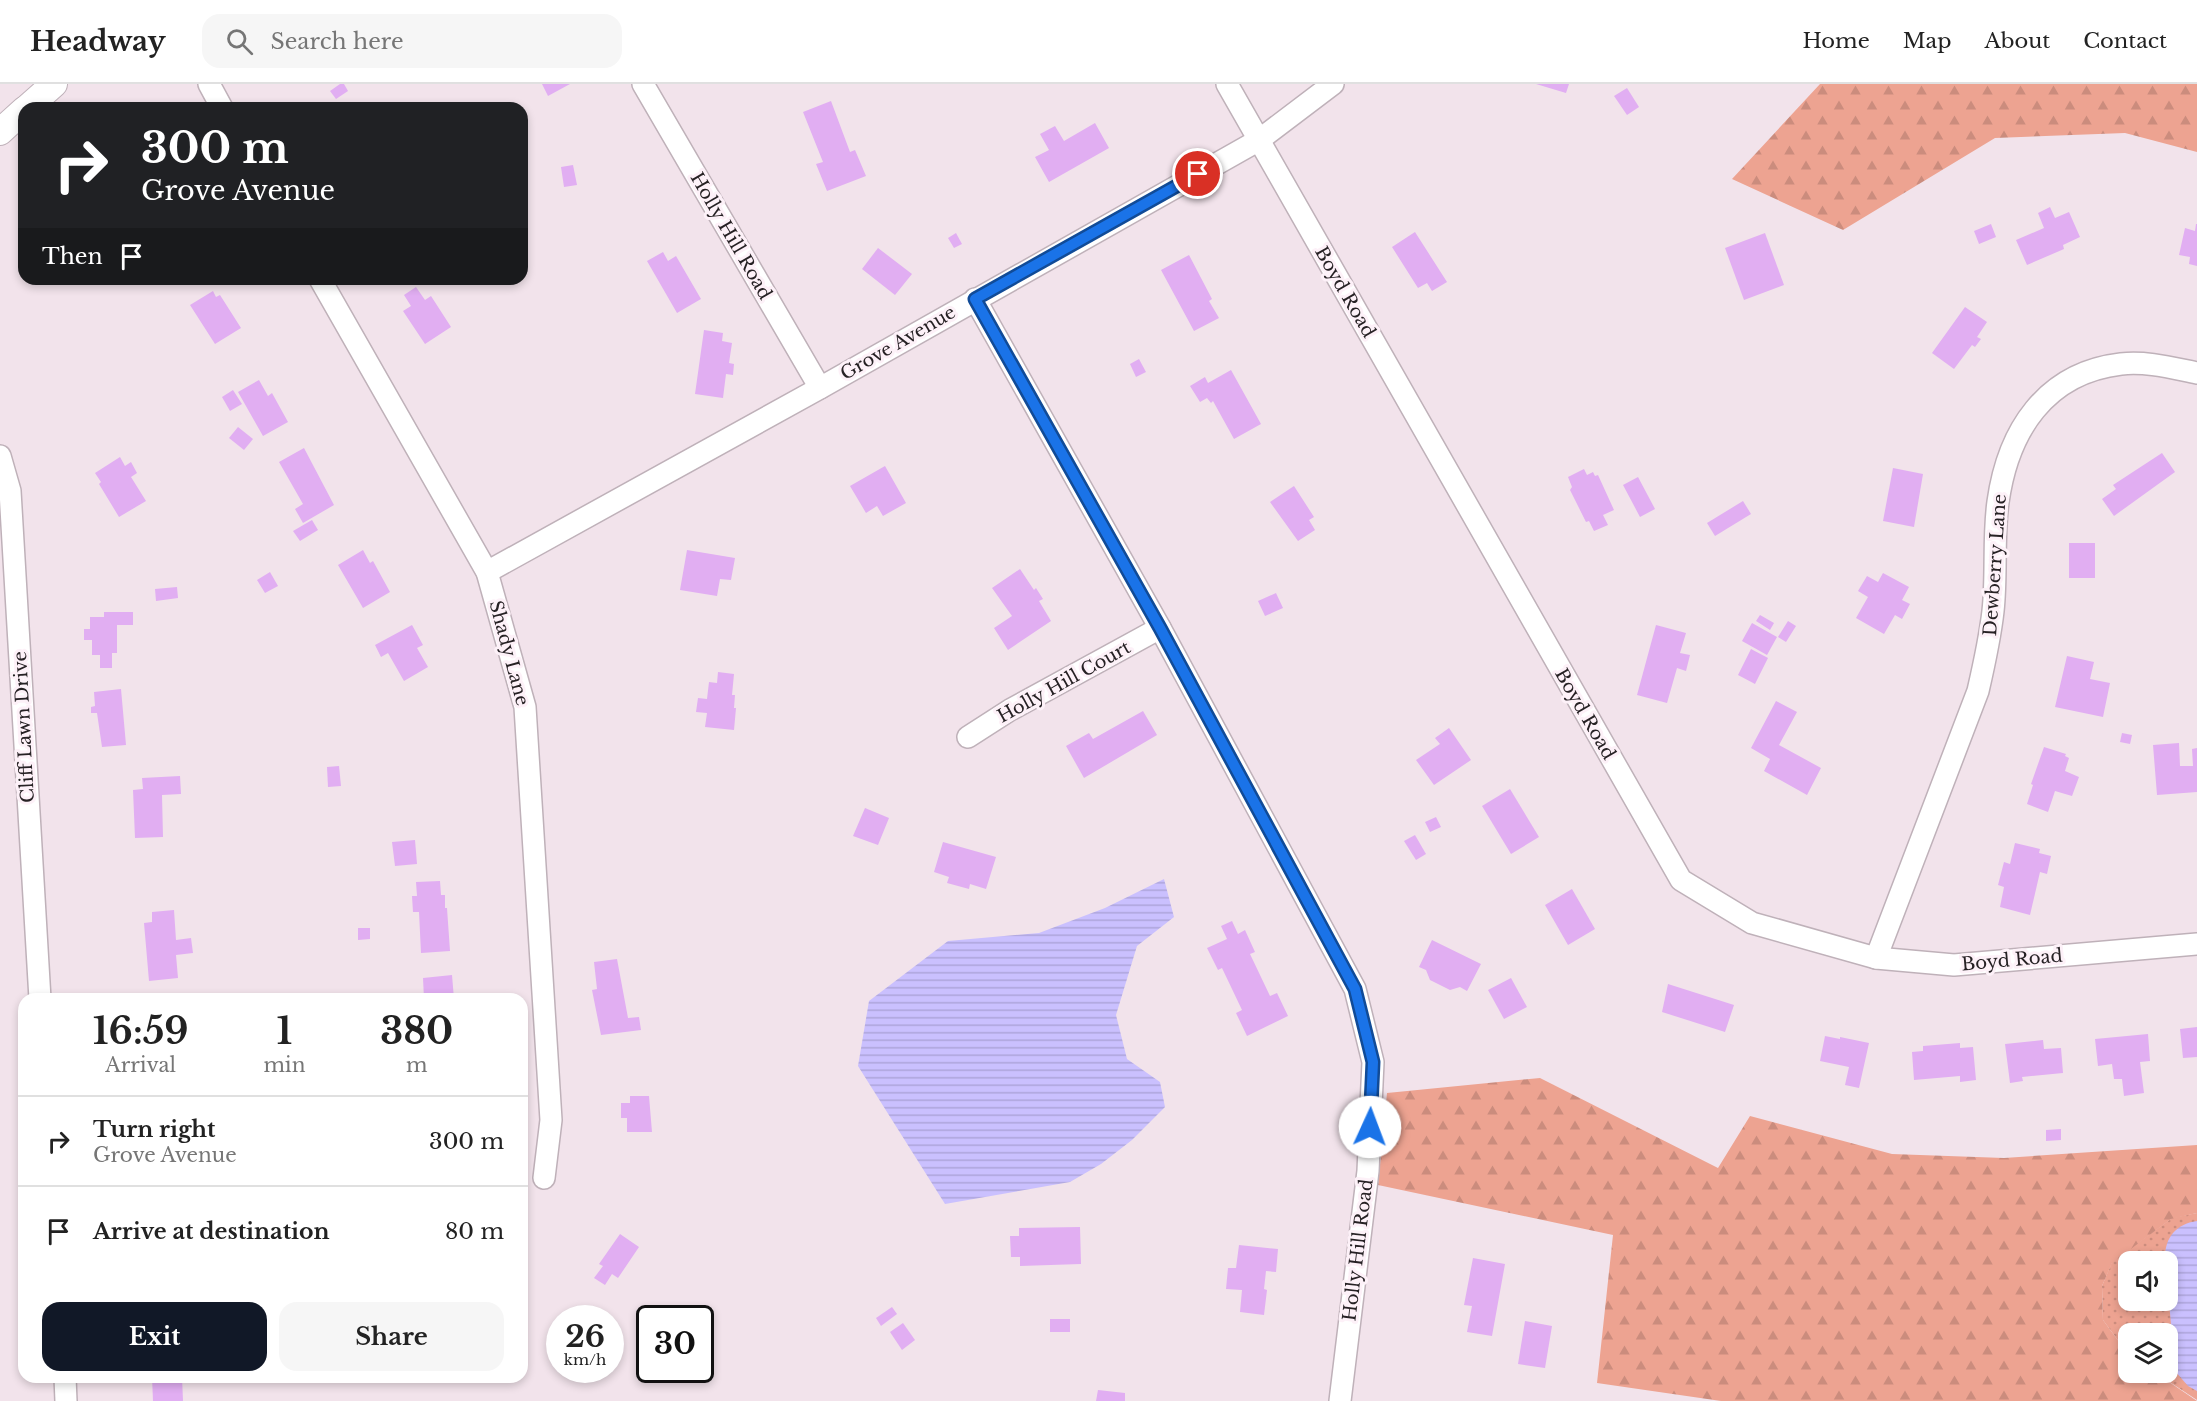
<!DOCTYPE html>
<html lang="en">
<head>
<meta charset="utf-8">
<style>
	:root { --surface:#fff; --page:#f6f6f6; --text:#222; --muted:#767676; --line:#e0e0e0; --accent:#111827 }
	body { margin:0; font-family:"Libre Baskerville",serif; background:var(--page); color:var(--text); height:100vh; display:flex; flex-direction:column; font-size:22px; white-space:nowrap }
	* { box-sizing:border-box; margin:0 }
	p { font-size:20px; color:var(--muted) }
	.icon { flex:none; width:33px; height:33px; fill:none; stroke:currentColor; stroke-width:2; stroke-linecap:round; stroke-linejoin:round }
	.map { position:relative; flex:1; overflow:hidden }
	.panel { position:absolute; left:18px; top:909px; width:510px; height:390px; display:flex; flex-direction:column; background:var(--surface); border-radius:18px; box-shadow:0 3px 9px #0003 }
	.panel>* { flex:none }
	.banner { position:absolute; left:18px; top:18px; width:510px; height:183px; border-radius:18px; box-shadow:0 3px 9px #0003; background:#202124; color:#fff; overflow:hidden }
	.fabs { position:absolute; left:2118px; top:1167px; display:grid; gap:12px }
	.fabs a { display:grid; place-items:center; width:60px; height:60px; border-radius:12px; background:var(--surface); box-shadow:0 3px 9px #0003; font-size:30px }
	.speed { position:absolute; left:546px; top:1221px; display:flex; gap:12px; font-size:30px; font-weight:700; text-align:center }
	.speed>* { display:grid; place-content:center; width:78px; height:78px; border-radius:50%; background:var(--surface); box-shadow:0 3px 9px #0003; line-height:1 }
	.speed small { font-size:15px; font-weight:400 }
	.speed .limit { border:3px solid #111; border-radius:9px; background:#fff; color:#111 }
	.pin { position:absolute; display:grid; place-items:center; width:51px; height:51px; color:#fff; margin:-26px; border:3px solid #fff; border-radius:50%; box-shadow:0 2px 6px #0007 }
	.me { position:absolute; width:66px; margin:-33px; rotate:2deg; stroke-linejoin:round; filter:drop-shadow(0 0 4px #0008) }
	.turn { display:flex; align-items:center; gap:21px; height:126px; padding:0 24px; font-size:27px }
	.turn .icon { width:78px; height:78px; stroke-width:2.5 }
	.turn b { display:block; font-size:42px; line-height:51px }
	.then { display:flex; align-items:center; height:57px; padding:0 24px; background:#0003; gap:12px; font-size:22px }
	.eta { display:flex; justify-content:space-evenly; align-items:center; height:102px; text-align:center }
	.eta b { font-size:36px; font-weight:700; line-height:42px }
	.button { display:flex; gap:12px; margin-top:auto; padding:12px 24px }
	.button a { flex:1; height:69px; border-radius:18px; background:var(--accent); color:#fff; font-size:24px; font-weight:700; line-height:69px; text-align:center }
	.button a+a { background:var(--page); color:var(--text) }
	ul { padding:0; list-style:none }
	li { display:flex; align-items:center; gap:18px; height:90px; padding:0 24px; border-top:2px solid var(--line) }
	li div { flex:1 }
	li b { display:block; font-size:22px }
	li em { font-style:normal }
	header { display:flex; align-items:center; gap:36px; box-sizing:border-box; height:84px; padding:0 30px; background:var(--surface); border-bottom:2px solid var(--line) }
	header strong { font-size:28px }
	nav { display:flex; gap:33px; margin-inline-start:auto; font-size:21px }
	.search { width:420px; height:54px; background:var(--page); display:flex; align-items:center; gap:15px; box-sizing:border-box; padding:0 21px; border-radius:18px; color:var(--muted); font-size:22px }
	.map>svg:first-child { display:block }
	.grass { fill:url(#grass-dots); fill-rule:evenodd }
	.forest { fill:url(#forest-firs) }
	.water { fill:url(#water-rules) }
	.building { fill:#e1aef2 }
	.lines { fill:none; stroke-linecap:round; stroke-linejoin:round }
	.minor-casing { stroke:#bfb1b9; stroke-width:24 }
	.tertiary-casing { stroke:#bfb1b9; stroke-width:28 }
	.minor { stroke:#fff; stroke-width:21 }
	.tertiary { stroke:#fff; stroke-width:26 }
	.route-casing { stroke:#114b97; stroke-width:15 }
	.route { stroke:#1a73e8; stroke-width:10 }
	.labels { text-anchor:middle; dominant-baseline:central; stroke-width:6; stroke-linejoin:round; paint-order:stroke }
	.street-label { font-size:18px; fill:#262124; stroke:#fdf1f8 }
</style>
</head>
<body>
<header>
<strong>Headway</strong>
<div class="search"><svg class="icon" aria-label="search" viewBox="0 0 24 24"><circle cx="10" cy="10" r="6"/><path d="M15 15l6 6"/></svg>Search here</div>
<nav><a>Home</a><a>Map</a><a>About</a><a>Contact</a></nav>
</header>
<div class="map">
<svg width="2197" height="1317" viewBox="0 0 2197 1317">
	<defs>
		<pattern id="grass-dots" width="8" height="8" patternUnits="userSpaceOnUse" patternTransform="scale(1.5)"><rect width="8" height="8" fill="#eda391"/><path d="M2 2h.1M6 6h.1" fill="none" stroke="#cb8c7d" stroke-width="1.8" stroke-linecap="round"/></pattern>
		<pattern id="forest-firs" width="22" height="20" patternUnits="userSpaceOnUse" patternTransform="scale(1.5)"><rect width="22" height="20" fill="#eda391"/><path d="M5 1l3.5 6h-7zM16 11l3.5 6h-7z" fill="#cb8c7d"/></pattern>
		<pattern id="water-rules" width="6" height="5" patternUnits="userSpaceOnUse" patternTransform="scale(1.5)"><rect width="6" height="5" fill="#cac0fe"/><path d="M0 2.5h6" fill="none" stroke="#ada5da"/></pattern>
	</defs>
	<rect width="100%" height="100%" fill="#f2e3eb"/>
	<!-- grass -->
	<path class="grass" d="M2197 1129V1316L2156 1289 2168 1288V1250H2128V1270L2103 1236 2102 1202 2112 1178 2172 1134ZM2128 1178H2168V1216H2128Z"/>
	<!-- forest -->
	<g class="forest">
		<path d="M1820 0H2197V68L2125 49 1995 54 1843 146 1732 95Z"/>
		<path d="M1540 994 1718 1084 1750 1032 1892 1070 2004 1074 2197 1061V1129L2171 1135 2112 1179 2102 1202 2103 1236 2128 1270V1288L2156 1289 2197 1317H1721L1597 1299 1613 1151 1378 1101 1387 1009Z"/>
	</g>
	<!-- water -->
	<g class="water">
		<path d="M1164 795 1174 833 1137 862 1116 931 1127 975 1160 998 1165 1023 1132 1056 1101 1080 1070 1098 945 1120 858 982 869 917 948 857 1039 849 1105 824Z"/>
		<path d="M2197 1137V1307L2188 1302 2175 1287 2168 1206V1178L2165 1177C2164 1155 2175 1140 2197 1137Z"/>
	</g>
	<!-- building -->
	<g class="building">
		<path d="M340 0H344L348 7 336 15 330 7Z"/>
		<path d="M542 0H570L548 12Z"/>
		<path d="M1536 0H1569L1566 9Z"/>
		<path d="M1627 4 1639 23 1627 31 1614 12Z"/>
		<path d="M831 17 850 68 855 66 866 92 827 107 816 80 823 78 803 28Z"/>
		<path d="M1095 39 1109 64 1049 98 1035 73 1049 66 1040 50 1055 42 1064 57Z"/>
		<path d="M573 81 577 101 564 103 561 83Z"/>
		<path d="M2050 123 2055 134 2069 128 2080 153 2063 161 2064 165 2027 181 2016 156 2044 144 2038 129Z"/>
		<path d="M1991 140 1996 153 1979 160 1974 147Z"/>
		<path d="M2196 140H2197V182L2189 180 2190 173 2179 171 2185 144 2195 147Z"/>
		<path d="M1415 148 1447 198 1432 207 1427 199 1418 204 1392 163Z"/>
		<path d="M956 149 962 160 954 164 948 154Z"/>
		<path d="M1765 149 1784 201 1744 216 1725 164Z"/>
		<path d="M878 164 912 190 895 211 862 185Z"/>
		<path d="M663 168 668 177 676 172 701 215 677 229 647 177Z"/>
		<path d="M1189 171 1212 215 1209 217 1219 234 1194 247 1161 186Z"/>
		<path d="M416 203 425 216 431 212 451 243 425 260 403 227 411 222 404 211Z"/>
		<path d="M213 207 216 213 220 211 241 244 215 260 190 221Z"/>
		<path d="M1965 223 1987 238 1977 253 1981 255 1975 263 1972 261 1954 285 1932 269Z"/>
		<path d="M704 246 723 249 722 257 732 259 729 279 734 280 733 291 726 290 723 314 695 310Z"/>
		<path d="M1139 275 1146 288 1136 293 1130 280Z"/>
		<path d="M1231 286 1261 340 1234 355 1213 317 1211 319 1207 314 1200 318 1190 302 1205 293 1208 299Z"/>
		<path d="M259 296 268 312 272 309 288 338 263 352 238 308Z"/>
		<path d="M233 306 242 320 230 327 222 313Z"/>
		<path d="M238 343 253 355 244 366 229 354Z"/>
		<path d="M304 364 334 421 303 439 295 425 303 420 279 378Z"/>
		<path d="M2162 369 2175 388 2114 432 2102 415 2116 405 2113 401Z"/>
		<path d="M120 373 125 382 131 378 137 389 131 393 146 417 119 433 99 400 101 398 95 389Z"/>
		<path d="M885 382 906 419 883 432 877 422 866 429 850 402Z"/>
		<path d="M1893 384 1923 390 1914 443 1883 437Z"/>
		<path d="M1584 385 1587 391 1593 388 1595 392 1598 391 1614 426 1603 431 1608 441 1594 447 1589 437 1586 438 1570 406 1572 403 1568 393Z"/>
		<path d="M1638 393 1655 425 1640 433 1623 401Z"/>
		<path d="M1294 402 1314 433 1309 436 1315 446 1298 457 1270 418Z"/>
		<path d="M1743 417 1751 430 1715 452 1707 439Z"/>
		<path d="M312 436 318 446 300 457 293 447Z"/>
		<rect x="2069" y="459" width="26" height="35"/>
		<path d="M363 466 370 479 373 477 390 508 363 524 338 481Z"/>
		<path d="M687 466 735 474 731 496 720 495 717 512 680 506Z"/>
		<path d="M1020 485 1034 506 1036 504 1043 515 1039 517 1051 537 1008 566 994 544 1012 532 992 504Z"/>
		<path d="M270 488 278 502 265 509 257 496Z"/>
		<path d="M1883 489 1909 503 1902 516 1910 520 1902 535 1895 531 1884 550 1856 534 1868 513 1858 507 1867 492 1878 498Z"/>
		<path d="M177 503 178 514 156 517 155 505Z"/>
		<path d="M1276 509 1283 524 1265 532 1258 517Z"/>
		<path d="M104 528H133V541H117V569H112V584H100V571H92V556H84V545H90V533H104Z"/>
		<path d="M1760 531 1774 539 1770 546 1756 537Z"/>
		<path d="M1788 537 1796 542 1786 558 1778 553Z"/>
		<path d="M1752 539 1777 553 1767 571 1742 557Z"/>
		<path d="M412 541 423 561 417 564 428 583 404 597 388 569 381 573 375 561Z"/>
		<path d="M1656 541 1686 549 1680 569 1690 571 1686 587 1677 584 1667 619 1637 611Z"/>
		<path d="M1751 565 1768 574 1755 600 1738 591Z"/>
		<path d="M2067 572 2094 578 2090 595 2110 599 2103 633 2055 623Z"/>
		<path d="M718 588 734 590 732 611H735L734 624H736L734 646 705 643 707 629 696 628 698 614 707 615 709 598 717 599Z"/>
		<path d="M121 605 126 661 102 663 97 629H91V623L95 622 94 608Z"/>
		<path d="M1776 617 1797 628 1779 661 1821 684 1807 711 1764 687 1770 675 1751 664Z"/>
		<path d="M1143 627 1157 651 1084 694 1066 662 1089 649 1093 655Z"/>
		<path d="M1449 644 1471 676 1434 701 1416 676 1440 660 1435 654Z"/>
		<path d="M2122 649 2132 651 2130 660 2120 658Z"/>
		<path d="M2179 659 2180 682H2193L2192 665 2197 664V708L2157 711 2153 661Z"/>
		<path d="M2044 663 2066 670 2065 672 2069 674 2065 687 2079 693 2072 712 2055 707 2048 728 2027 720 2033 701 2031 700Z"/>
		<path d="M339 682 341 702 328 703 327 683Z"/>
		<path d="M180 692 181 710 162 711 163 753 135 754 133 706 143 705 142 694Z"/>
		<path d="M1510 705 1539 753 1511 770 1482 722Z"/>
		<path d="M865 724 889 734 878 761 853 752Z"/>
		<path d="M1436 733 1441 743 1430 748 1425 738Z"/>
		<path d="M1415 751 1426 770 1416 776 1404 757Z"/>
		<path d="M415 756 417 780 395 782 392 758Z"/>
		<path d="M943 758 996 773 986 805 970 800 969 805 947 799 949 793 934 788Z"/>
		<path d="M2015 759 2040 765 2039 769 2051 772 2047 790 2040 788 2030 831 2000 823 2004 803 1998 801 2004 778 2010 780Z"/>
		<path d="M440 797 441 811H445V824H447L450 867 421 869 419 828H413L412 812H417L416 798Z"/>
		<path d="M1572 805 1595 845 1568 861 1545 821Z"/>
		<path d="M174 826 176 856 191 854 193 869 176 871 178 894 149 897 144 839 152 838V828Z"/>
		<path d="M1232 837 1238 850 1245 846 1255 868 1250 870 1270 912 1277 909 1288 932 1247 952 1236 929 1242 926 1222 884 1218 886 1207 864 1227 855 1221 842Z"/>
		<path d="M358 844H370V855L358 856Z"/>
		<path d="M1432 856 1481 880 1467 907 1460 903 1450 906 1430 896 1426 886 1419 883Z"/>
		<path d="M617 875 628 934 639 933 641 946 601 951 592 906 597 905 594 878Z"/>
		<path d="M452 891 454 915H424L423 894Z"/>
		<path d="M1511 894 1527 923 1504 935 1488 906Z"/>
		<path d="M1668 900 1734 921 1725 948 1662 928Z"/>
		<path d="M2197 943V973L2183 974 2180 945Z"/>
		<path d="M2148 950 2150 977 2140 978 2144 1009 2124 1012 2122 995H2114L2112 980 2098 982 2095 955Z"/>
		<path d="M1825 952 1840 955V953L1869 959 1859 1004 1845 1001 1849 983 1820 977Z"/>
		<path d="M2043 956 2044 965 2061 964 2063 989 2022 993 2023 997 2010 999 2005 960Z"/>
		<path d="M1960 959V964L1973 963 1976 996 1960 998V992L1914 996 1912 968 1923 967V962Z"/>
		<path d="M630 1012H649L652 1048H627V1034H621V1019H630Z"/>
		<path d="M2061 1045V1056L2046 1057V1046Z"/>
		<path d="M1080 1143 1081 1180 1020 1182V1173H1011L1010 1152H1019V1144Z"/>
		<path d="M620 1150 639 1163 618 1194 612 1190 605 1201 594 1194 603 1182 599 1180Z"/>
		<path d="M1239 1161 1278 1165 1276 1188 1266 1187 1264 1205 1267 1206 1264 1231 1240 1228 1242 1206 1226 1205 1228 1184H1236Z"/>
		<path d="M1473 1174 1505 1180 1492 1252 1467 1248 1472 1222 1464 1221Z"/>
		<path d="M892 1223 897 1230 881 1242 876 1234Z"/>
		<rect x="1050" y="1235" width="20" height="13"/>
		<path d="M1525 1237 1552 1242 1545 1284 1518 1280Z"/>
		<path d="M903 1239 915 1256 902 1266 890 1248Z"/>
		<path d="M152 1293H182L183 1317H153Z"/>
		<path d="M1098 1306 1125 1309V1317H1096Z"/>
	</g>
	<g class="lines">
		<defs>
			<g id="minor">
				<path d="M209 0 222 24"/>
				<path d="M643 0 820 304"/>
				<path d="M1227 0 1681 796 1752 839 1876 874 1954 881 2197 860"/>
				<path d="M320 195 487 488 525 623 551 1036 544 1094"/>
				<path d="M975 215 1160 544 1355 905 1373 978 1368 1087 1340 1317"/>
				<path d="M0 372 10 407 40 915"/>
				<path d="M487 488 820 304 1259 56 1333 0"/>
				<path d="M968 653 1010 626 1160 544"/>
				<path d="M1876 874 1978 607C1984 581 1990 554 1993 527 1997 491 1993 454 1998 418 2008 347 2045 289 2121 280 2146 277 2172 284 2197 289"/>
				<path d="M65 1293 66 1317"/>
			</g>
			<g id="tertiary">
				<path d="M27 24 54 0"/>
				<path d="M0 48 24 26"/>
			</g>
		</defs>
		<!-- minor casing -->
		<use href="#minor" class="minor-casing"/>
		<!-- tertiary casing -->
		<use href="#tertiary" class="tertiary-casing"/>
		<!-- minor -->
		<use href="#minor" class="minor"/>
		<!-- tertiary -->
		<use href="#tertiary" class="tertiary"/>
	</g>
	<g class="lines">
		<defs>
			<path id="route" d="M1198 90 975 215 1160 544 1355 905 1373 978 1370 1043"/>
		</defs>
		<!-- route casing -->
		<use href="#route" class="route-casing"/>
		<!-- route -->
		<use href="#route" class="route"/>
	</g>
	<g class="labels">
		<!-- street labels -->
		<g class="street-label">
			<text transform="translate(731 152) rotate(60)">Holly Hill Road</text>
			<text transform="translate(1345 208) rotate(60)">Boyd Road</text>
			<text transform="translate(898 259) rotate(-30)">Grove Avenue</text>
			<text transform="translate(1995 481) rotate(-86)">Dewberry Lane</text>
			<text transform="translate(509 569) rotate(75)">Shady Lane</text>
			<text transform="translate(1064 598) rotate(-29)">Holly Hill Court</text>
			<text transform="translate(1585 630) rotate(60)">Boyd Road</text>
			<text transform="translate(24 643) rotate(-93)">Cliff Lawn Drive</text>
			<text transform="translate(2012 876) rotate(-5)">Boyd Road</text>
			<text transform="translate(1358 1166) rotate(-83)">Holly Hill Road</text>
		</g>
	</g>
</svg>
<div class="fabs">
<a><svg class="icon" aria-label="sound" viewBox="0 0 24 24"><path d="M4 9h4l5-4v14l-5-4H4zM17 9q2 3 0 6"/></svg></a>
<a><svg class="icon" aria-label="layers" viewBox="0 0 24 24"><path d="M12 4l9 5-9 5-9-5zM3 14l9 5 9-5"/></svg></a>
</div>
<div class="speed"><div>26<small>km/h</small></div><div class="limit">30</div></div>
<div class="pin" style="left:1198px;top:90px;background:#d93025"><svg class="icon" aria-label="arrive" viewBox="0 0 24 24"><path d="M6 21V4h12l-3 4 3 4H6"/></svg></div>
<svg class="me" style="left:1370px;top:1043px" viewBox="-20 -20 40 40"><circle r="19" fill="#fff"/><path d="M0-13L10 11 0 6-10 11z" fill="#1a73e8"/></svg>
<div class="banner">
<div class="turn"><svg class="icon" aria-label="right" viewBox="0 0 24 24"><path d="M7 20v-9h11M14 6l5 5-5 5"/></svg><div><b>300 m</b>Grove Avenue</div></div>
<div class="then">Then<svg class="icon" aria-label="arrive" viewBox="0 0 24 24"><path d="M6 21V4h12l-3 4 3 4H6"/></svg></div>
</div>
<section class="panel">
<div class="eta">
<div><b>16:59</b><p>Arrival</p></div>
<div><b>1</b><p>min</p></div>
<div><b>380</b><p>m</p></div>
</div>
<ul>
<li><svg class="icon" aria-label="right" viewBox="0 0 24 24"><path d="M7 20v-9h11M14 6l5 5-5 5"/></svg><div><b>Turn right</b><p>Grove Avenue</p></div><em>300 m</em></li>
<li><svg class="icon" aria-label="arrive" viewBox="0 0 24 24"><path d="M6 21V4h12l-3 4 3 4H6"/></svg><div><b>Arrive at destination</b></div><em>80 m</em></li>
</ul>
<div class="button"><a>Exit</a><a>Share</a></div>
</section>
</div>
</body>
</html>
